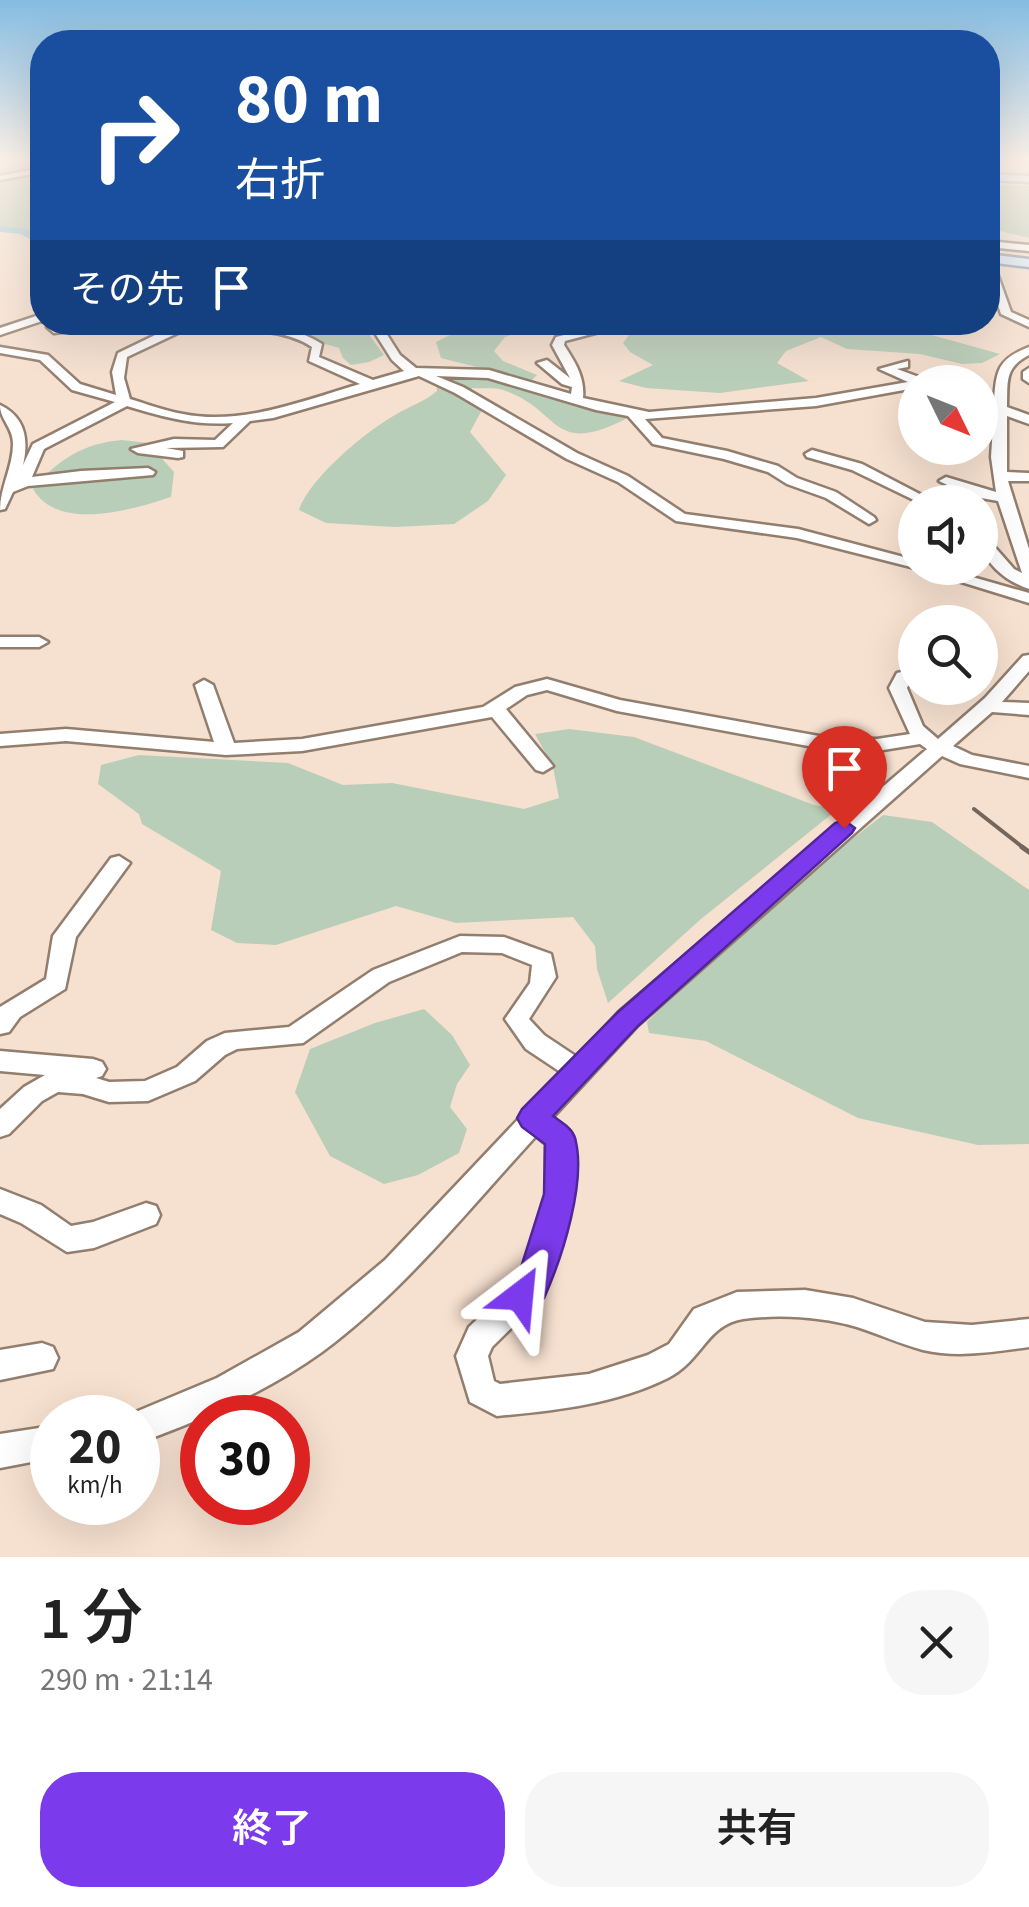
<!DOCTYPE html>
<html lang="ja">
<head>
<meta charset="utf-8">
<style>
	:root { --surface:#fff; --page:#f6f6f6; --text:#222; --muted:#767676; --accent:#7c3aed }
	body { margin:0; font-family:"Source Sans 3","Noto Sans JP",sans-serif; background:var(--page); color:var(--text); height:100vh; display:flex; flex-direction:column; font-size:38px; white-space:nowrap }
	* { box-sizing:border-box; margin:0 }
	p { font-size:32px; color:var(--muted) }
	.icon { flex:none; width:55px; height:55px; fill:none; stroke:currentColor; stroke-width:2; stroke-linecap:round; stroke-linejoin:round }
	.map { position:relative; height:1557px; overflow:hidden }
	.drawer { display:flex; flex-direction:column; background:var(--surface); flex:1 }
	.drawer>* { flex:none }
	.top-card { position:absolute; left:30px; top:30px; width:970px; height:305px; border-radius:40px; box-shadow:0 10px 40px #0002; background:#1a4fa0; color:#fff; overflow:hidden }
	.needle { width:65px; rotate:133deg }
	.fabs { position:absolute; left:898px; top:365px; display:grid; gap:20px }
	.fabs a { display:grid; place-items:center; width:100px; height:100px; border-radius:50%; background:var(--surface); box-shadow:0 10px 40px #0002; font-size:50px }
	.speed { position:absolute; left:30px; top:1395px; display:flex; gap:20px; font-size:50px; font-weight:700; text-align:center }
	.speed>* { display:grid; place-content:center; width:130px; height:130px; border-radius:50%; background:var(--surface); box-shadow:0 10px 40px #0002; line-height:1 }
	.speed small { font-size:25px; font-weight:400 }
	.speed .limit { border:15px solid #d22; background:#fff; color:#111 }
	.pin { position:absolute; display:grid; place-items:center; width:85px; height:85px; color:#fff; margin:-102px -42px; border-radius:50% 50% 50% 0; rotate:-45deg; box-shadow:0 0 10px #0007 }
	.pin .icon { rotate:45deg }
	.me { position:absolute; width:110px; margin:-55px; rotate:29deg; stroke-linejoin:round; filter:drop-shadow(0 0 8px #0008) }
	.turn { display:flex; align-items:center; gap:35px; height:210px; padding:0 40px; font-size:45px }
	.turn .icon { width:130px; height:130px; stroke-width:2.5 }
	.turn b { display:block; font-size:70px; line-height:85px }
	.then { display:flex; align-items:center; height:95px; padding:0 40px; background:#0003; gap:20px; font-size:38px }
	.round { display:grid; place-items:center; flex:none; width:105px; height:105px; border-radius:40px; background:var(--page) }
	.head { display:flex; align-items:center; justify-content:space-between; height:170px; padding:0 40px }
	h1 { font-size:60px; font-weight:600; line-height:75px }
	.action { display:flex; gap:20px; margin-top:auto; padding:20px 40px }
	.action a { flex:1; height:115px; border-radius:40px; background:var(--accent); color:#fff; font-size:40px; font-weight:600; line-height:115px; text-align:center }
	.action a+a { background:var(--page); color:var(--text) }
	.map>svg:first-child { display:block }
	.green { fill:#b9ceb8 }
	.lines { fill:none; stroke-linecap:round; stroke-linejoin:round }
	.river { fill:#91c7da; fill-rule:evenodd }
	.minor-casing { stroke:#927e6e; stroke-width:5 }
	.major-casing { stroke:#8494a8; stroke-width:5 }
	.minor { fill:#fff; fill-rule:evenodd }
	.major { fill:#d6e7fb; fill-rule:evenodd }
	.rail-far1 { stroke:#74665c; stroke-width:4 }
	.rail { stroke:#74665c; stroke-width:5 }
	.route { fill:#7c3aed; stroke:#51269a; stroke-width:2.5 }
</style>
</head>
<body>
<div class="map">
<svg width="1029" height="1557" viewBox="0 0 1029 1557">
	<rect width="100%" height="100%" fill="#f6e0cf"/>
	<!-- green -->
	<g class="green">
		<path d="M42 160V241C31 228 17 228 0 228V168Z"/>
		<path d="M988 184 1029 186V238L988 228Z"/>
		<path d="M476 322 543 323 505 337 494 351 503 361 537 375 531 381 441 358 436 342Z"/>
		<path d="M251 323H377L370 336 384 355 369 362 351 365 343 358 339 348Z"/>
		<path d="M646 323H919L921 332 1000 354 982 363 962 364 920 354 847 349 821 337 786 351 777 363 809 381 720 393 646 388 619 381 653 365 630 352 623 343 634 328Z"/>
		<path d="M436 376C499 376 569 392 628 418 549 458 563 410 503 390 494 387 481 389 472 388V400L482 410 470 432 506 475 488 501 454 524 395 527 326 523 299 510C310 478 365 432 395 415 410 406 424 402 437 391Z"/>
		<path d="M122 440 148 443 174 472 171 497C132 510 58 532 33 489 57 460 84 443 122 440Z"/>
		<path d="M569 729 634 737 814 805 838 809 701 919 608 1003 597 969 595 946 573 917 456 923 396 906 276 945 237 943 211 930 221 871 142 824 139 814 98 784 101 765 139 755 288 763 343 785 392 783 524 809 559 798 553 767 535 734Z"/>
		<path d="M883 815 932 822 1029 890V1144L978 1145 858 1118 706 1041 649 1033 647 1022 665 1003 828 858Z"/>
		<path d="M424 1009 452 1035 470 1065 457 1084 450 1107 467 1129 459 1153 418 1175 384 1184 330 1156 295 1092 310 1049 375 1023Z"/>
	</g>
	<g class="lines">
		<!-- river -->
		<path class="river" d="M0 226 27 229 42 237V245L20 234 0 232Z"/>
		<defs>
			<g id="minor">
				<path d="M42 168V172L0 180V176Z"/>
				<path d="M989 241 1029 245V251L989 247Z"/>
				<path d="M991 257 999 259 996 270 1011 312 1029 320V327L1001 314 988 274Z"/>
				<path d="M42 314V321L0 335V328Z"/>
				<path d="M54 322H69L65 326 143 322 54 333 47 327Z"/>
				<path d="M182 322C221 322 284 319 322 344L319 357 373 380 404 371 392 360 368 322H379L400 355 416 368 489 370 571 394 572 387 562 384 537 363 547 360 570 378 552 345 556 337 616 322H637L565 341 564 345C575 362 585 377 583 398L649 412 816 398 908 382 879 369 908 361V367L897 369 919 377 920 382H915V388L816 406 645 419 662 438 727 451 778 466 797 478 836 492 874 517 876 520 869 524 826 498 787 484 768 472 724 459 653 444 628 416 596 410 488 378 436 376 463 387 577 453 628 476 685 514 798 529 915 560V568H941L1029 593V603L919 569 797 538 676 521 618 482 567 459 455 393 419 376 273 418 250 421 223 447 166 448 183 451V457L178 458 138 453 131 449 174 439 215 440 233 423C195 426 163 417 127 406L44 449 32 477 81 471 148 468 155 472 153 475 28 486 13 492 5 509 0 510C0 487 13 467 13 444 13 427 0 420 0 405 25 417 29 439 23 465L33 444 115 402 72 390 40 360 0 353V347L48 355 80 384 116 395 112 372 118 353ZM182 331C223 332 276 323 312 347L309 361 360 384C305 400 242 426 183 414 165 411 147 404 130 399L124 378 127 357Z"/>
				<path d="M1029 347V355C1004 368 1008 381 1007 407L1029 415V424L1007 416V472L1029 473V481H1008L1029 549V589C1005 581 980 561 980 534L985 536 1014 569 1022 573 998 501 970 496 939 481 946 477 996 492 991 457 994 411 980 405V397L994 402C996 370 998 359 1029 347Z"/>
				<path d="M1029 368V383L1023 379V372Z"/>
				<path d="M812 450 862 464 935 502H918L852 470 807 457 805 454Z"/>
				<path d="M0 637H39L48 642 39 647H0Z"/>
				<path d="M1029 655V671L1002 702 1029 703V715L992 712 953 746 972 755 1029 766V778L960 764 942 756 637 1026 552 1118 570 1131 574 1139V1194L547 1287 543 1297 492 1347 488 1356 494 1381 500 1384 589 1374 648 1355 669 1344 694 1309 737 1292 805 1290 853 1298 925 1322 972 1325 1029 1319V1347C994 1352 957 1358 923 1350 900 1344 879 1334 857 1327 822 1317 780 1314 743 1319 706 1325 702 1361 668 1378 616 1404 554 1411 497 1416L470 1402 456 1356 469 1327 521 1278 546 1194V1144L536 1136C468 1210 403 1292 322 1352 268 1391 200 1421 138 1443V1418L126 1416 217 1378 299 1332 385 1260 562 1073 526 1049 505 1019 530 983 532 965 502 953 462 952 389 982 303 1043 237 1049 225 1055 195 1081 148 1101 109 1102 83 1094 58 1092 42 1101 9 1134 0 1137V1109L24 1087 45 1075 0 1071V1051L93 1059 102 1062 106 1069 102 1076 96 1078 109 1082 145 1081 177 1067 207 1041 225 1033 289 1027 373 970 460 936 504 937 551 954 556 977 529 1019 544 1035 577 1057 619 1012 927 749 920 744 877 751 830 750 617 711 547 690 527 695 506 709 553 766 543 772 536 770 492 717 302 751 226 755 66 741 0 746V734L66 729 214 742 195 685 204 680 213 685 234 743 302 739 483 707 515 687 547 679 620 700 830 738 877 739 910 734 889 688 897 673 915 669V679L910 681 907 688 923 726 938 739 985 698 1023 656Z"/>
				<path d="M119 856 130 863 76 937 65 989 20 1017 9 1032 0 1034V1007L46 979 53 936 111 858Z"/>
				<path d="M0 1189 41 1205 71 1226 93 1222 146 1203 156 1206 160 1215 156 1224 94 1248 67 1252 21 1223 0 1214Z"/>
				<path d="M42 1343 53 1347 58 1358 53 1369 0 1380V1350Z"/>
				<path d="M52 1426V1458L0 1468V1434Z"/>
			</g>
			<g id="major">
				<path d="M988 174 1029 176V182L988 180Z"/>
				<path d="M988 254 1029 259V267L988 262Z"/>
			</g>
		</defs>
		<!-- minor casing -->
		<use href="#minor" class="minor-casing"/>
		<!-- major casing -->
		<use href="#major" class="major-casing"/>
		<!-- minor -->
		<use href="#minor" class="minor"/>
		<!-- major -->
		<use href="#major" class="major"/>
		<!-- rail-far1 -->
		<path class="rail-far1" d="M974 809 1025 849"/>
		<!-- rail -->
		<path class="rail" d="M1022 847 1029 852"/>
	</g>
	<!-- sky -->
	<linearGradient id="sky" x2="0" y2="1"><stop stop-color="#85bce2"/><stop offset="0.42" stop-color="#fbf1e9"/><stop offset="1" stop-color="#fbf1e9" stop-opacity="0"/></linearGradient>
	<rect width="1029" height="378" fill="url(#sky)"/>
	<!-- route -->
	<path class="route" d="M844 820 855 828 852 833 638 1026 553 1116C561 1122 572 1128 575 1138 587 1181 562 1258 544 1298L520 1311 508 1307 503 1296 508 1284 518 1277 544 1194 545 1144 522 1127 517 1118 522 1109 618 1012 835 823Z"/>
</svg>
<div class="fabs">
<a><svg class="needle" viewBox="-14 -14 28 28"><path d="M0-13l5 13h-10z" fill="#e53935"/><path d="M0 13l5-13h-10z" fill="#767676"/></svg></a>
<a><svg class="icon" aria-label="sound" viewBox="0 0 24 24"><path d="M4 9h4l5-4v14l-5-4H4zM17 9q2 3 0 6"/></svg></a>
<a><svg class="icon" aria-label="search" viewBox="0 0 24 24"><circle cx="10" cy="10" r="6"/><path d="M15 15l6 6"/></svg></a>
</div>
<div class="speed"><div>20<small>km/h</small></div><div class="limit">30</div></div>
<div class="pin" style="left:844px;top:828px;background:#d93025"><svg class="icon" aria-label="arrive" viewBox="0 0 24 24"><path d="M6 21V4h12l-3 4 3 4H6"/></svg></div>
<svg class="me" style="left:520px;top:1296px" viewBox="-20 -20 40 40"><path d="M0-17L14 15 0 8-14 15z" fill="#7c3aed" stroke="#fff" stroke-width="4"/></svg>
<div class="top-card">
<div class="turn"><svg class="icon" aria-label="right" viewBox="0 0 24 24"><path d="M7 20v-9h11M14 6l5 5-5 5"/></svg><div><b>80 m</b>右折</div></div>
<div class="then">その先<svg class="icon" aria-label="arrive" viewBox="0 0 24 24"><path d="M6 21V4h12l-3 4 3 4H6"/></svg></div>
</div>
</div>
<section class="drawer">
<div class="head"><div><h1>1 分</h1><p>290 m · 21:14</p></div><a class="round"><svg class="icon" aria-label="close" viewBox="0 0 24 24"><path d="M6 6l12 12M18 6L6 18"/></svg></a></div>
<div class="action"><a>終了</a><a>共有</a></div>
</section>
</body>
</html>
